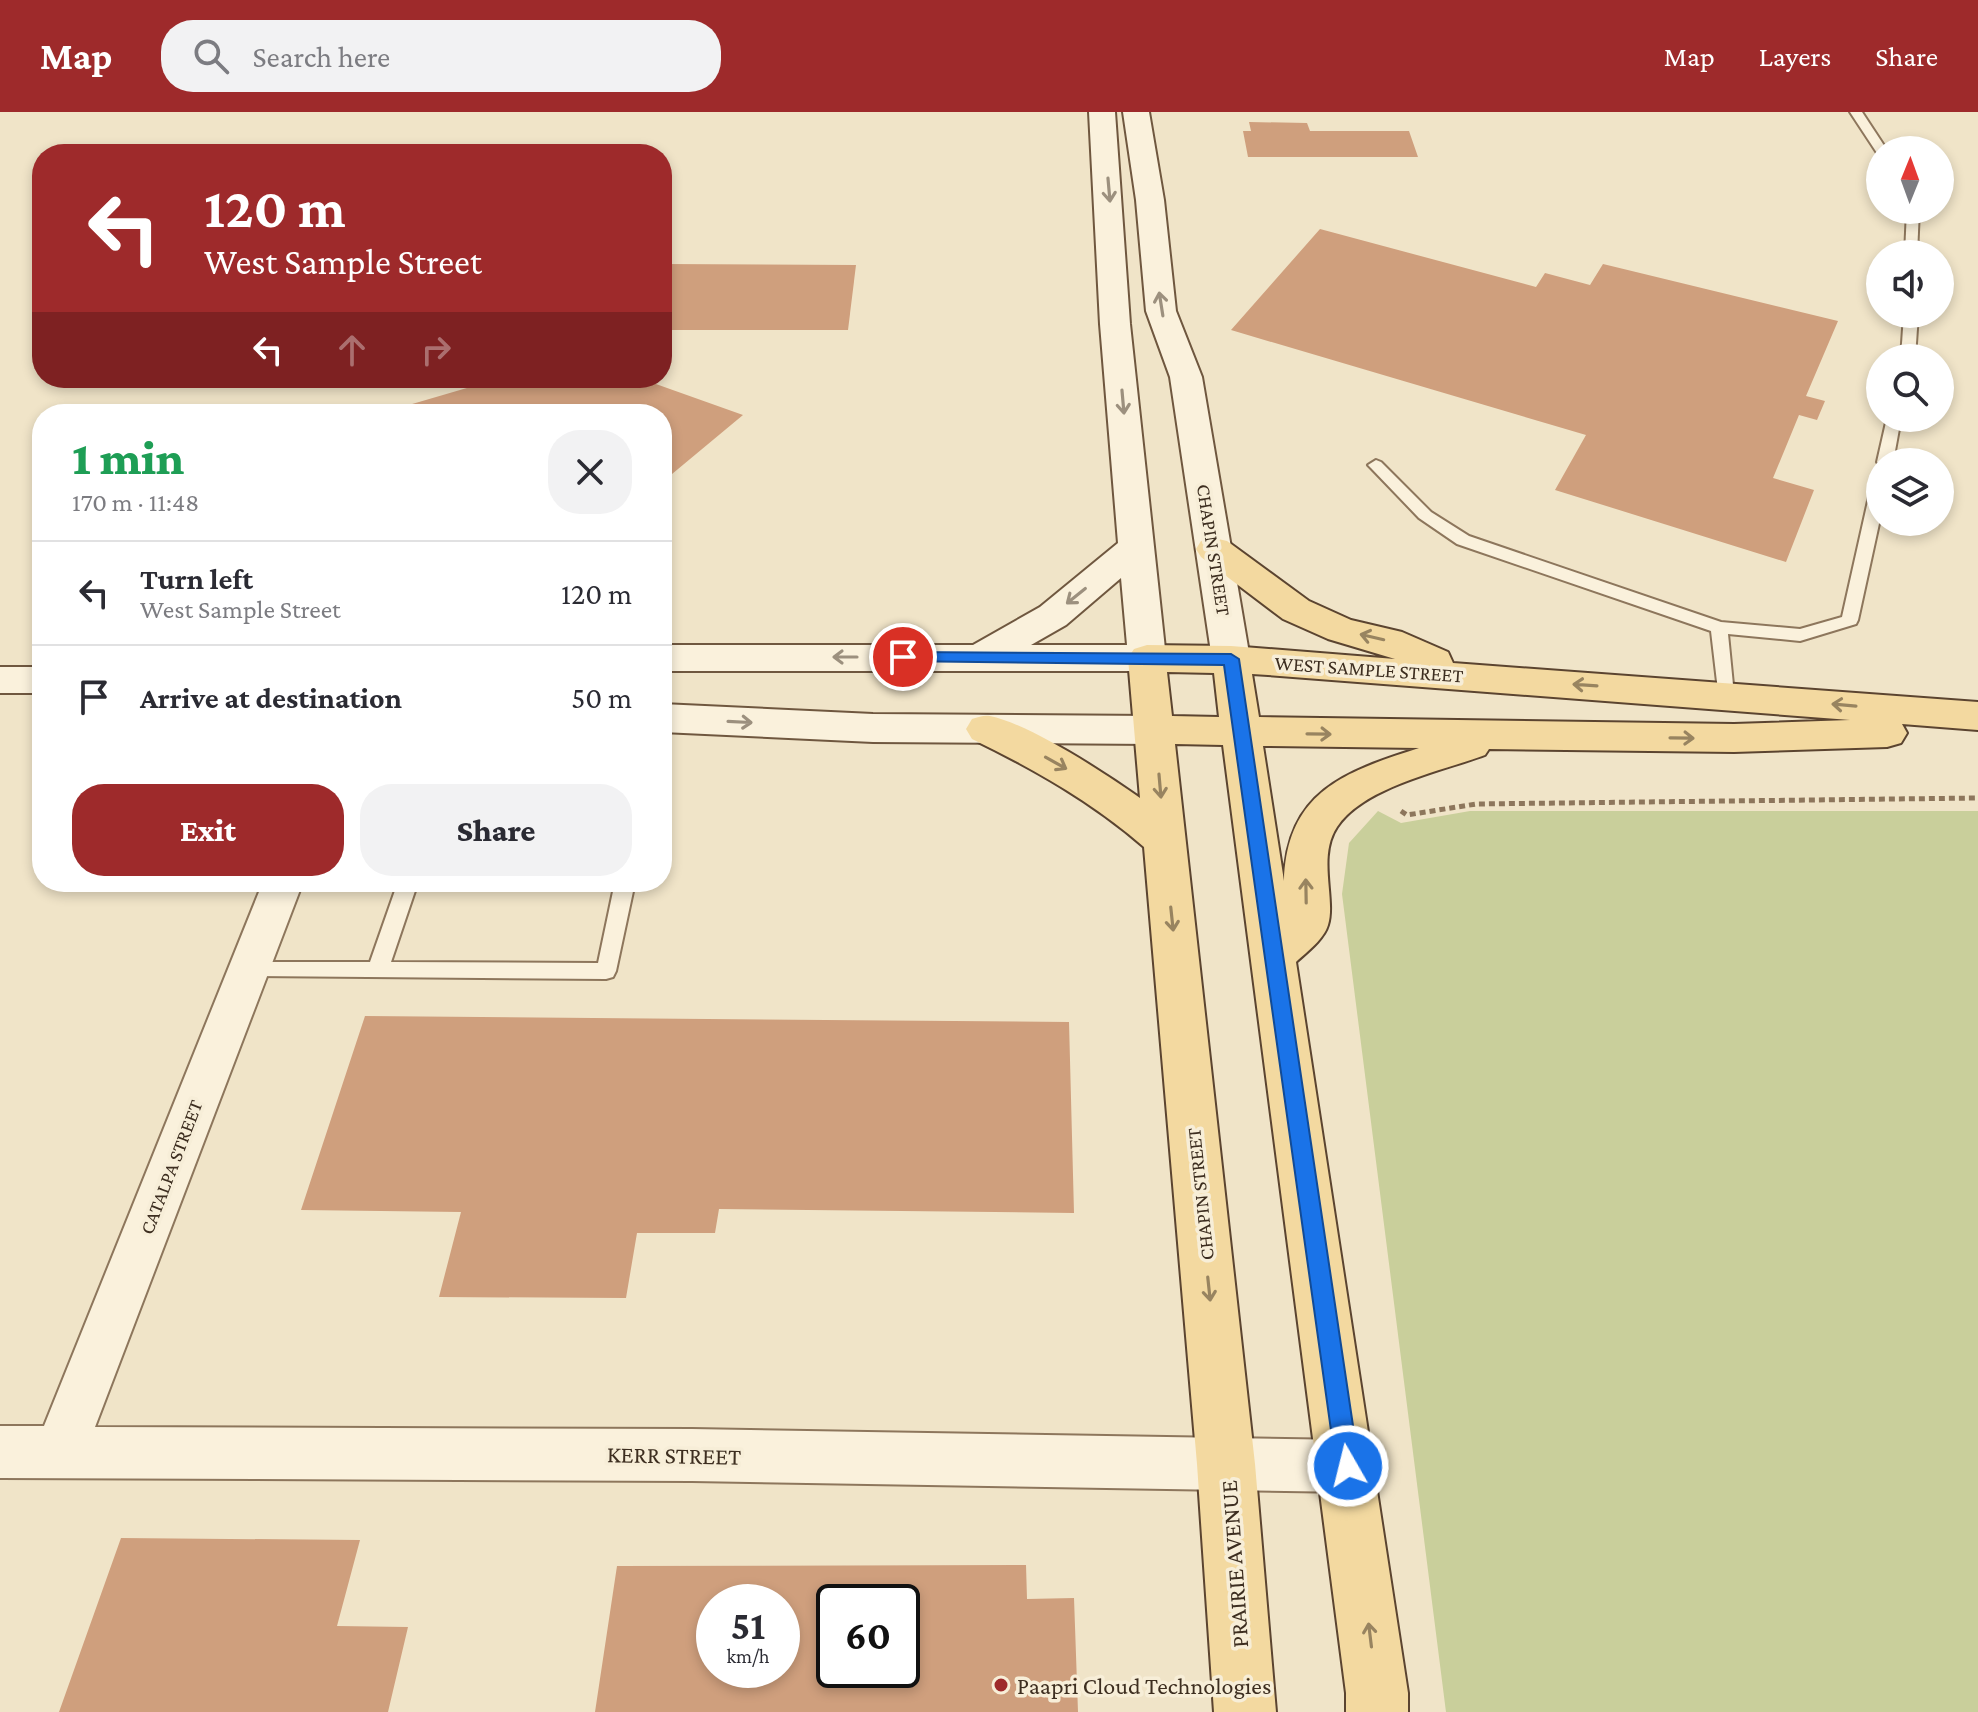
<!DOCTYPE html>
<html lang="en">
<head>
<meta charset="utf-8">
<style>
	:root { --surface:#fff; --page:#f2f2f3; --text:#2b2b33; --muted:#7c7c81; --line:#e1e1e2; --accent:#9e2a2b }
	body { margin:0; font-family:"Crimson Pro",serif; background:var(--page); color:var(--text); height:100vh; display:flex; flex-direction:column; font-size:30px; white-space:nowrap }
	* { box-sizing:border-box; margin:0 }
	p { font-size:26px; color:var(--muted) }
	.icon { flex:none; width:44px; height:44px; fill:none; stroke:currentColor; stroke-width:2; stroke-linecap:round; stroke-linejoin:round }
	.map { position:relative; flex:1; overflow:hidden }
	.panel { position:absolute; left:32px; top:292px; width:640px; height:488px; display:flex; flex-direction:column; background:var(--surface); border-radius:32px; box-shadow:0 4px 12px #0003 }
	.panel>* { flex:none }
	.banner { position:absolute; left:32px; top:32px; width:640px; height:244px; border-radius:32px; box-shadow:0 4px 12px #0003; background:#9e2a2b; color:#fff; overflow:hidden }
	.needle { width:52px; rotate:1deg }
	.buttons { position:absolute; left:1866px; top:24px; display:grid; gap:16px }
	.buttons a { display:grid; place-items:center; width:88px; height:88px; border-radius:50%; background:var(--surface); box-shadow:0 4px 12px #0003; font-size:40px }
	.speed { position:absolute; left:696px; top:1472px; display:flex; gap:16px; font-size:40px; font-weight:700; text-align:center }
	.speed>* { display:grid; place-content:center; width:104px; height:104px; border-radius:50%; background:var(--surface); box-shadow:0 4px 12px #0003; line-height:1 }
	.speed small { font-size:20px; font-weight:400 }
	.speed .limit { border:4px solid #111; border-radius:12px; background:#fff; color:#111 }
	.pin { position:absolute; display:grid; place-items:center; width:68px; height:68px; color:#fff; margin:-34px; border:4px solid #fff; border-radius:50%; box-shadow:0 2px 8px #0007 }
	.me { position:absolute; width:88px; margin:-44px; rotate:352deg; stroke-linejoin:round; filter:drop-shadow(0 0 6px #0008) }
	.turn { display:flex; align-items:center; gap:28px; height:168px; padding:0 40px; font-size:36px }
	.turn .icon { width:104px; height:104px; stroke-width:2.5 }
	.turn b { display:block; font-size:56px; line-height:68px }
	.lanes { display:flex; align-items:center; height:76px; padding:0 40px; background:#0003; justify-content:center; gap:40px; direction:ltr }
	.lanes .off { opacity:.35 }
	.round { display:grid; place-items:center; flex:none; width:84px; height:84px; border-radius:32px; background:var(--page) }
	.overview { display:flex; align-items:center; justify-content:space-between; height:136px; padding:0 40px }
	h1 { font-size:48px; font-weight:800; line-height:60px; color:#1e9e55 }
	.action { display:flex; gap:16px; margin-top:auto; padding:16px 40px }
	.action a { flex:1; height:92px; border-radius:32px; background:var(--accent); color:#fff; font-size:32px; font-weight:800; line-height:92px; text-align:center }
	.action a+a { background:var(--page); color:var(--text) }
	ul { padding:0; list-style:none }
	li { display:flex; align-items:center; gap:24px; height:104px; padding:0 40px; border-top:2px solid var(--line) }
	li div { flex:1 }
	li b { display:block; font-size:30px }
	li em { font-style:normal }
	header { display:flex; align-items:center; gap:48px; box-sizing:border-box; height:112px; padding:0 40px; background:var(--accent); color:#fff }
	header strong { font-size:38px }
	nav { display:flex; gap:44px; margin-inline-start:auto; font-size:28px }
	.search { width:560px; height:72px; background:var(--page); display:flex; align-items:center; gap:20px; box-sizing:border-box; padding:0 28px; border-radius:32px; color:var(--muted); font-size:30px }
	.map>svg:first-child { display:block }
	.green { fill:#c9cf9b }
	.building { fill:#cf9f7d; fill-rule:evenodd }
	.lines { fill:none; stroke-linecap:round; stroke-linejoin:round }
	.lane-casing { stroke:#8d765c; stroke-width:4 }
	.street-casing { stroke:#8d765c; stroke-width:4 }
	.secondary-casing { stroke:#6f573f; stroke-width:4 }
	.primary-casing { stroke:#5b4430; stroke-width:4 }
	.path { stroke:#8d765c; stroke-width:5; stroke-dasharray:6 4; stroke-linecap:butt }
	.lane { fill:#faf1dc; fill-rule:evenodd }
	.street { fill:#faf1dc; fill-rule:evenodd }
	.secondary { fill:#faf1dc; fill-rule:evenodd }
	.primary { fill:#f3d9a0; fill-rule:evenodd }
	.oneway { stroke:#9c907e }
	.oneway2 { stroke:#988460 }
	.route { fill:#1a73e8; stroke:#114b97; stroke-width:2 }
	.poi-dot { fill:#9e2a2b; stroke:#f7eed8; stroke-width:3 }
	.labels { text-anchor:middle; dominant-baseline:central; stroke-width:7; stroke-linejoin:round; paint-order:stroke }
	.street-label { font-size:20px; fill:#3d2e20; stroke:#f7eed8 }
	.near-street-label { font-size:24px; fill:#3d2e20; stroke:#f7eed8 }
	.near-poi-label { font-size:24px; fill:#3d2e20; stroke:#f7eed8; text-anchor:start }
</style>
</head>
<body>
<header>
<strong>Map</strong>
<div class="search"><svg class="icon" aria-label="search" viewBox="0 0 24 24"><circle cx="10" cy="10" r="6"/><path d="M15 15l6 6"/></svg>Search here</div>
<nav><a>Map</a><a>Layers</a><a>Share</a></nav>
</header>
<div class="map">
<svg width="1978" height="1600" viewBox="0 0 1978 1600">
	<rect width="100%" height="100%" fill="#f0e4c8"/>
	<!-- green -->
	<path class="green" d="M1378 699 1401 711 1470 699H1978V1600H1446L1342 782 1349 731Z"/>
	<!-- building -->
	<g class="building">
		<path d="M1249 10 1307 11 1310 19H1409L1418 45H1248L1243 19H1251Z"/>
		<path d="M1320 117 1536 175 1545 161 1590 173 1603 152 1838 209 1806 284 1825 289 1817 308 1799 303 1773 366 1814 378 1786 450 1555 378 1586 323 1231 218Z"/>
		<path d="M662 152 856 153 848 218H662Z"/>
		<path d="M501 266H639L743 303 666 367 662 366V302H378Z"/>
		<path d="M365 904 1069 910 1074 1101 719 1097 715 1121H637L626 1186 439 1185 461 1100 301 1098Z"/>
		<path d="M121 1426 360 1428 337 1514 408 1515 388 1600H59Z"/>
		<path d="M1026 1453 1027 1487 1074 1486 1078 1600H595L617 1454ZM714 1490H782V1558H714ZM834 1490H902V1558H834Z"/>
	</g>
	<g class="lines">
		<defs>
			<g id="lane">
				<path d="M1850 0H1862L1887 38 1877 41Z"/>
				<path d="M1907 98H1919L1917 142H1905Z"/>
				<path d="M1904 202H1918L1915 246H1901Z"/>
				<path d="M1887 306H1901L1893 350H1880V353L1877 350Z"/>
				<path d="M1376 348 1381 350 1431 400 1469 424 1721 510 1800 517 1842 505 1872 371 1880 366V407L1858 508 1856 512 1800 529 1728 522 1734 583 1725 589 1719 587 1711 519 1457 432 1419 406 1371 356 1368 353Z"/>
				<path d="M398 770H418L391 850 598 851 615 770H635L616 859 613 865 606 867 241 864 238 858 241 852 248 850H370Z"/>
			</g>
			<path id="street" d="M263 770H303L95 1315 692 1317 1348 1328 1366 1336 1374 1354 1366 1372 1348 1380 692 1369 0 1366V1314H44Z"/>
			<g id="secondary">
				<path d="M1089 0H1115L1130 212 1166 546 1160 555 1147 559H662V533H973L1040 495 1118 431 1100 212ZM1121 466 1127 533H1031L1066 513Z"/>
				<path d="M1123 0H1149L1164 88 1176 199 1202 265 1250 547 1244 556 1231 560 1218 556 1212 547 1170 265 1146 199 1136 88Z"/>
				<rect x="0" y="555" width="42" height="26"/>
				<path d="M662 592 873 602 1154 604 1168 608 1174 618 1168 628 1154 632 873 630 662 620Z"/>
			</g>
			<path id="primary" d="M1214 426 1227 429 1309 489 1351 508 1402 520 1448 540 1453 551 1978 590V618L1902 612 1907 621 1901 631 1887 635 1734 640 1489 637 1485 643C1442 659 1363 675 1337 715 1317 745 1336 787 1328 813 1324 827 1307 840 1296 850L1408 1581V1600H1346V1581L1223 633 1175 632 1255 1352 1276 1600H1214L1197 1352 1144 735C1092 690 1034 657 972 627L966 617 972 607C979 605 984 603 990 604 1030 612 1106 662 1140 686L1128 546 1134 537 1147 533 1231 534 1395 547 1328 527 1283 507 1201 445 1196 437 1201 429ZM1167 560 1214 561 1219 605 1172 604ZM1252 562 1268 563 1850 608 1734 612 1259 605ZM1263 634 1419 636C1344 660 1287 680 1284 769Z"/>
		</defs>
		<!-- lane casing -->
		<use href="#lane" class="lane-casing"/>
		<!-- street casing -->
		<use href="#street" class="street-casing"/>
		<!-- secondary casing -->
		<use href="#secondary" class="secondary-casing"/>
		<!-- primary casing -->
		<use href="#primary" class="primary-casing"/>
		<!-- path -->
		<path class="path" d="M1401 699 1407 703 1476 692 1978 686"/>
		<!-- lane -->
		<use href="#lane" class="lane"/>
		<!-- street -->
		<use href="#street" class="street"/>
		<!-- secondary -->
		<use href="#secondary" class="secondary"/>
		<!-- primary -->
		<use href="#primary" class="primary"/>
	</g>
	<!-- one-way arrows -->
	<defs><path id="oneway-shaft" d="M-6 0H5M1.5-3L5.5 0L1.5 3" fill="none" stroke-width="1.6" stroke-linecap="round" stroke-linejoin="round" transform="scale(2)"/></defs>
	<g class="oneway">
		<use href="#oneway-shaft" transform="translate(1109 78) rotate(85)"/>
		<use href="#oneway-shaft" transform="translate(1161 192) rotate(-99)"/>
		<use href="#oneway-shaft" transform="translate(1123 290) rotate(85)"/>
		<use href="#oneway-shaft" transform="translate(1076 484) rotate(141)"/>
		<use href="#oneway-shaft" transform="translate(845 545) rotate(180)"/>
		<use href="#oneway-shaft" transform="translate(740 610) rotate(3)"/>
	</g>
	<g class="oneway2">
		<use href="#oneway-shaft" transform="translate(1372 525) rotate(-167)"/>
		<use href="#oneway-shaft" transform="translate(1585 573) rotate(-176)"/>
		<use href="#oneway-shaft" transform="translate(1844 593) rotate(-175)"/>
		<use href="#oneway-shaft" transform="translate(1319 622) rotate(1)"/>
		<use href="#oneway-shaft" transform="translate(1682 626) rotate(1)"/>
		<use href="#oneway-shaft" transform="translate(1056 651) rotate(29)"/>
		<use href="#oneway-shaft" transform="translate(1160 674) rotate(85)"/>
		<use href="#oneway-shaft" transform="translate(1306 779) rotate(-91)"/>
		<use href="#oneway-shaft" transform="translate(1172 807) rotate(84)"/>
		<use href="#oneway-shaft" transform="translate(1209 1177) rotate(84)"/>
		<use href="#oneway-shaft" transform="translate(1370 1523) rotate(-97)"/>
	</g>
	<!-- route -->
	<path class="route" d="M903 540 1231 542 1239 547 1359 1354 1356 1362 1348 1366 1339 1362 1336 1354 1224 553 897 549 895 545Z"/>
	<!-- markers -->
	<circle class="poi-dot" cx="1001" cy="1573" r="8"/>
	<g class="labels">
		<!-- street labels -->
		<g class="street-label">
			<text transform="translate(1214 438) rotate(81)">CHAPIN STREET</text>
			<text transform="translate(1369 557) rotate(4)">WEST SAMPLE STREET</text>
			<text transform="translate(171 1055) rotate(-69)">CATALPA STREET</text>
			<text transform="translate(1200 1082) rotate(-96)">CHAPIN STREET</text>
		</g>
		<!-- near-street labels -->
		<g class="near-street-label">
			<text transform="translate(674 1343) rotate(1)">KERR STREET</text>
			<text transform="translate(1234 1452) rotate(-94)">PRAIRIE AVENUE</text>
		</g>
		<!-- near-poi labels -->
		<g class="near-poi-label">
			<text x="1017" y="1573">Paapri Cloud Technologies</text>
		</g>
	</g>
</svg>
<div class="buttons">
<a><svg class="needle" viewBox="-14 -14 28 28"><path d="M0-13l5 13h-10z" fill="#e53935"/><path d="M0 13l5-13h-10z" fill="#7c7c81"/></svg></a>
<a><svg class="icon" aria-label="sound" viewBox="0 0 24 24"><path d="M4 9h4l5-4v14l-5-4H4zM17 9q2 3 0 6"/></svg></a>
<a><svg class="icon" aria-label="search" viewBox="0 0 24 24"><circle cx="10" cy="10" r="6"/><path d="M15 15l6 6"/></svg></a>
<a><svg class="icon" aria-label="layers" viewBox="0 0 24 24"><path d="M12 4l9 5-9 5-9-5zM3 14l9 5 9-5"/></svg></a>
</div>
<div class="speed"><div>51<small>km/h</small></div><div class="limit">60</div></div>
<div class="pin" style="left:903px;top:545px;background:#d93025"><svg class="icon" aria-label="arrive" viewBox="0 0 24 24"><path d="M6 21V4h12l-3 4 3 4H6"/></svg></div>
<svg class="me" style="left:1348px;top:1354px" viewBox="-20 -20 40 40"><circle r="17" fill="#1a73e8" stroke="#fff" stroke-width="3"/><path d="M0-11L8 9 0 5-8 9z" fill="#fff"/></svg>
<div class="banner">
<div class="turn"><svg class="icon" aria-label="left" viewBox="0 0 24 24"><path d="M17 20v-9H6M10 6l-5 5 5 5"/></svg><div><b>120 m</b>West Sample Street</div></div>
<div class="lanes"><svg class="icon" aria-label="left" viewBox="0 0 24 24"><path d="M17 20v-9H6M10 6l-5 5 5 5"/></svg><svg class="icon off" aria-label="ahead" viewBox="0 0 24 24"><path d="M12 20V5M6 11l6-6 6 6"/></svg><svg class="icon off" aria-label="right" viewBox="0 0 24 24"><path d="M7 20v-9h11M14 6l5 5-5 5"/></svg></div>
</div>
<section class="panel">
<div class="overview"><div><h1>1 min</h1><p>170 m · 11:48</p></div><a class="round"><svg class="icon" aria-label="close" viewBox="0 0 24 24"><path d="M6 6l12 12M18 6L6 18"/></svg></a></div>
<ul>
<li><svg class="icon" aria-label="left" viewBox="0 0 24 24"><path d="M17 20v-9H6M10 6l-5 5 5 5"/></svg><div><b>Turn left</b><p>West Sample Street</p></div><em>120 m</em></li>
<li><svg class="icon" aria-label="arrive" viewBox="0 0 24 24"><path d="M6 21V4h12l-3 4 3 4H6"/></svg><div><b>Arrive at destination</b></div><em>50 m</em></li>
</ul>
<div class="action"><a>Exit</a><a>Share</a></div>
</section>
</div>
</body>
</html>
